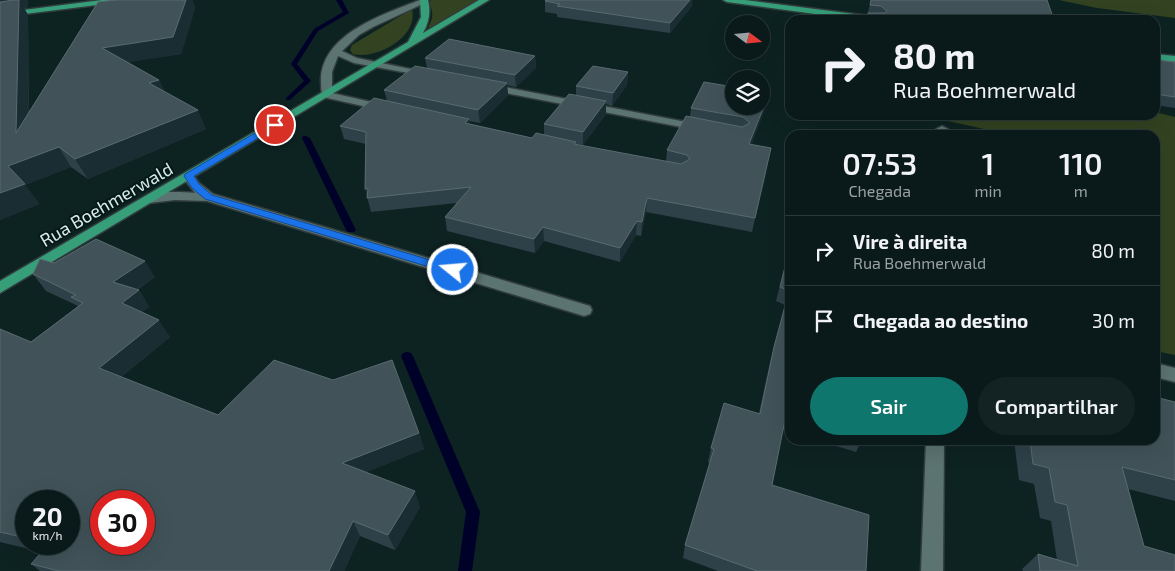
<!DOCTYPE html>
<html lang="pt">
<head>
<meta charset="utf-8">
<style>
	:root { --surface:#0a1a1a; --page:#132323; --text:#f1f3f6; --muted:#99a1a2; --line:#2a3839; --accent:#0f766e }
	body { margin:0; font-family:"Exo 2",sans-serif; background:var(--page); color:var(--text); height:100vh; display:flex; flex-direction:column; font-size:19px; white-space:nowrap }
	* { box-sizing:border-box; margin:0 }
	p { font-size:16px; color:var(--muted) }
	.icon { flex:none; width:28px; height:28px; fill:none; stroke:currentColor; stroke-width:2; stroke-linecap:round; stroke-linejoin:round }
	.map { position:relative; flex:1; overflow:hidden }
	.side { position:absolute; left:785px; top:130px; width:375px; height:315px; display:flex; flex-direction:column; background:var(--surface); border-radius:15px; box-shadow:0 5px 20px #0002,0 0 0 1px var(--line) }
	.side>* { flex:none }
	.banner { position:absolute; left:785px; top:15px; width:375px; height:105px; border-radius:15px; box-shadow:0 5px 20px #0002,0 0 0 1px var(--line); background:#0a1a1a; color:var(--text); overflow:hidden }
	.needle { width:32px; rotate:106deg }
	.buttons { position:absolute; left:725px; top:15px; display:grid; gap:10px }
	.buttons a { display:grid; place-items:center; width:45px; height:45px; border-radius:50%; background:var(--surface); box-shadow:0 5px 20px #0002,0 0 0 1px var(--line); font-size:25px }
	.speed { position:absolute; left:15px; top:490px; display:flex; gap:10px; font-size:25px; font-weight:700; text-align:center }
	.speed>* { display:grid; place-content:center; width:65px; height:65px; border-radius:50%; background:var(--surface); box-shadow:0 5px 20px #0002,0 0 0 1px var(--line); line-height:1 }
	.speed small { font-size:12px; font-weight:400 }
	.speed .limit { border:8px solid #d22; background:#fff; color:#111 }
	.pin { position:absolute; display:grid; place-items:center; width:42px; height:42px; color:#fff; margin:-21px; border:2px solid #fff; border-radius:50%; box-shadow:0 1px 5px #0007 }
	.me { position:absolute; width:55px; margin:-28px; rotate:287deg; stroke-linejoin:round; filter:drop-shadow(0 0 4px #0008) }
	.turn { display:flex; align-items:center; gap:18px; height:105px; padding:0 25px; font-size:22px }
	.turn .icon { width:65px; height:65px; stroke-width:2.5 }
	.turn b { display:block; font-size:35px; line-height:42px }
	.eta { display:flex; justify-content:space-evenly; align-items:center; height:85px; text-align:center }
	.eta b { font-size:30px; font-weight:600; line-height:35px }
	.cta { display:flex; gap:10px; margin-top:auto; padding:10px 25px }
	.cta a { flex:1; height:58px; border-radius:30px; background:var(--accent); color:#fff; font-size:20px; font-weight:600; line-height:58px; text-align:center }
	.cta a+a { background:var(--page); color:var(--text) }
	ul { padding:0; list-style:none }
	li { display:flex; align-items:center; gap:15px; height:70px; padding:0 25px; border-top:1px solid var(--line) }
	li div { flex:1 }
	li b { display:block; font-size:19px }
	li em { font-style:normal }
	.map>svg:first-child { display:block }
	.green { fill:#334321 }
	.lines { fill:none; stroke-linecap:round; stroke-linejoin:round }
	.stream { fill:#000129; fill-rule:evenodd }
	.minor-casing { stroke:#313d3d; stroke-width:3 }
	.major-casing { stroke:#313d3d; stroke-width:3 }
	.minor { fill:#5b7371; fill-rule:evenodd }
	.major { fill:#369f7a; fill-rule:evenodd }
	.wall { fill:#2e4148; fill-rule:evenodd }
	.shaded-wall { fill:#192d32 }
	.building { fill:#415359; stroke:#596b70; fill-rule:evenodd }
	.route { fill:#1a73e8; stroke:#114b97 }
	.labels { text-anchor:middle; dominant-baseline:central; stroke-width:4; stroke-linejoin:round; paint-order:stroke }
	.street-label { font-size:18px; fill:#ddeae9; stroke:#041a19 }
</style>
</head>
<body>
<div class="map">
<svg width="1175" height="571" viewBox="0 0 1175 571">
	<rect width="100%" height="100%" fill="#0d2322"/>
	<!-- green -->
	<g class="green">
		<path d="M431 0H479L431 28 428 27C433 20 434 11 429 4Z"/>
		<path d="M1059 0H1175V18L1097 8Z"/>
		<path d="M412 9C419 37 376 60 353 54L350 50 352 45Z"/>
		<path d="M1155 112 1175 117V355L1155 351V135H1011L921 115H1155Z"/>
	</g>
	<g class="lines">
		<!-- stream -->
		<g class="stream">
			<path d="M336 0H342L349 13 318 31 297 64 311 81 290 100H286V98L304 81 291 64 314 29 343 12Z"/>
			<path d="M303 136H306L310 138 356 230 354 232H348L346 230 302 138Z"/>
			<path d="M407 352 411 353 413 356 480 512 472 571H458L466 512 401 356 403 353Z"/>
		</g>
		<defs>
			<g id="minor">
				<path d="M420 0 429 1 373 27 359 35 342 51 357 58 430 73V77L354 63 338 56 332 72V93L389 106 390 108 385 111 323 97C321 92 321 85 321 78 324 33 384 14 420 0Z"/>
				<path d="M489 84 702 125 708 128 702 131 485 89V85Z"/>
				<path d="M942 126 948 129V135H936V129Z"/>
				<path d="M188 172 192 173 199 183 213 194 590 306 592 310 590 314 584 316 207 201 175 200 149 203 143 199C151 190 183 192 195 193L182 176Z"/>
				<path d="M1155 363 1175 368V382L1155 377Z"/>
				<path d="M926 440H944L943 571H921Z"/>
			</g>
			<g id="major">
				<path d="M102 0H125L121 2 0 17V13Z"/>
				<path d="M420 0H428C431 12 429 22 423 33L479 0H489L0 293V281L408 42 421 17Z"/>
				<path d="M723 0H745L878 17 882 20H859L727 2Z"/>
				<path d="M1155 54 1175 56V62L1155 60Z"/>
			</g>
		</defs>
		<!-- minor casing -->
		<use href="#minor" class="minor-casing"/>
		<!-- major casing -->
		<use href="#major" class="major-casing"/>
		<!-- minor -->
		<use href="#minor" class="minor"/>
		<!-- major -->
		<use href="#major" class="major"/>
	</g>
	<!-- wall -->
	<g class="wall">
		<path d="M0 0H28V7L24 8 28 15 29 113 115 0H192L195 8 181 54 128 62 159 80 164 91 206 129 88 179 71 167 25 185 39 204 0 220Z"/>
		<path d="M871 0H1047L866 20Z"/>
		<path d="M545 1 692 6 670 33 557 17V14L545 12Z"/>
		<path d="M535 56 536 68 516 87 507 85 508 95 480 123 469 121 470 124 532 138 544 135V124L576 96V86L628 72 627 85 612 106 606 104V114L583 145 576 144V145L666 162 667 150 690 117 691 108 766 106 751 145 771 148 752 232 646 212 641 236 636 235 620 262 544 241 535 253 447 231 445 217 457 203 371 212 365 189 366 144 344 139 340 126 387 101 384 90 427 68 425 58Z"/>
		<path d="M1155 60 1175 62V108L1155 105Z"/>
		<path d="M790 247V432L783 430 772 485 866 571H718L683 558 685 545 710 463 708 462 711 448 759 413 770 362 785 305 776 301 786 261Z"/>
		<path d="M33 274 155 277 137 290H139L149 307 142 312 170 337 121 377 218 415 419 433 424 449 366 472 420 507 395 550 360 536 344 571H40L31 564 42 552 0 542V329L31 342 78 306 46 291ZM26 501 69 544H26Z"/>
		<path d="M1175 402V501L1128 489 1144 546 1175 571H1023L1022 569 1038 554 1057 560 1051 521 1040 518 1034 484 1019 480 1014 440H1155Z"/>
		<path d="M816 440H862L856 452Z"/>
	</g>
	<!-- shaded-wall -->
	<g class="shaded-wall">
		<path d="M0 0H28V7L24 8 28 15 29 153 16 133 0 11Z"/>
		<path d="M186 0H192L195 8 181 54 111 65 102 48Z"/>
		<path d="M690 0H693L692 6 670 33V23Z"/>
		<path d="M535 56 536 68 516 87 515 75Z"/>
		<path d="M628 72 627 85 612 106 613 93Z"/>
		<path d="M159 80 167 98 149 83Z"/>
		<path d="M507 83 508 95 480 123 478 110Z"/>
		<path d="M769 94 766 106 747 158 749 144Z"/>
		<path d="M606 101V114L583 145V132Z"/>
		<path d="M198 110 206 129 88 179 75 159Z"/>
		<path d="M469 119 471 132 465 123Z"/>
		<path d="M59 147 71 167 25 185 39 204 0 220V193L8 166Z"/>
		<path d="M365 189H368L367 198Z"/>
		<path d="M647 198 646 212 641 236 642 222Z"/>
		<path d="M637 221 636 235 620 262V248Z"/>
		<path d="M543 227 544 241 535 253 534 239Z"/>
		<path d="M145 261 155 277 124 298 113 282Z"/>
		<path d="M139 290 149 307 133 319 122 303Z"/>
		<path d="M159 320 170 337 112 384 99 368Z"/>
		<path d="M419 433 424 449 349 479 342 463Z"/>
		<path d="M415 491 420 507 395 550 388 535Z"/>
		<path d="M353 521 360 536 344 571H329Z"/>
	</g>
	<!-- building -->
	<g class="building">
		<path d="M14 0H19L16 133 98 2 115 0H186L173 37 102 48 159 80 149 83 198 110 75 159 59 147 8 166 25 184 0 193V2Z"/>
		<path d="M546 0H690L670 23 557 6 560 4 545 1Z"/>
		<path d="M871 0H1047L1054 20H866L868 13H885L887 11 881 6 870 5Z"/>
		<path d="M449 39 535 56 515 75 425 58Z"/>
		<path d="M1155 60 1175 62V97L1155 94Z"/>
		<path d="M415 66 507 83 478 110 384 90Z"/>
		<path d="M593 66 628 72 613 93 576 86Z"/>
		<path d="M704 82 734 87V106H761V93L769 94 749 144 771 148 755 218 647 198 642 222 637 221 620 248 543 227 534 239 445 217 471 187 367 198 368 189H365L366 132 340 126 374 98 469 119 465 123 532 138 536 133 576 142 574 144 681 164 690 159 687 155 667 150 686 116 742 127 750 123 743 117 691 108Z"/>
		<path d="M569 94 606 101 583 132 544 124Z"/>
		<path d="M96 239 145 261 113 282 139 290 122 303 159 320 99 368 218 415 274 360 333 380 392 360 419 433 342 463 415 491 388 535 353 521 329 571H59L31 564 49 544H69V501H26V538L0 532V329L31 342 83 303 71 297 76 295 33 274 40 259 54 263ZM101 501H144V544H101Z"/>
		<path d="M790 247V416L786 415 772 485 869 515 866 571H757L685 545 714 449 711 448 724 403 760 414 774 347 789 291 780 287Z"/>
		<path d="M1155 397 1175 402V480L1122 467 1144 546 1175 555V571H1040L1038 554 1078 566 1067 505 1055 502 1049 468 1033 464 1030 440H1155Z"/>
	</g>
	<!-- route -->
	<path class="route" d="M272 123 280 125 194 176 199 184 212 195 457 268 458 270 457 273H449L205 199 192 188 184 176 185 174Z"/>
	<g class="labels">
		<!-- street labels -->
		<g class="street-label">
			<text transform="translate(106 204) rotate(-30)">Rua Boehmerwald</text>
		</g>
	</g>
</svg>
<div class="buttons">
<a><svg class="needle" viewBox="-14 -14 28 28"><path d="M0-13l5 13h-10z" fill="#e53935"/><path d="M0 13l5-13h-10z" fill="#99a1a2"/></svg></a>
<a><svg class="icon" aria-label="layers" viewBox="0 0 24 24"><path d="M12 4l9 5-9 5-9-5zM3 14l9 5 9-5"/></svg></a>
</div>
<div class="speed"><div>20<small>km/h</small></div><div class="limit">30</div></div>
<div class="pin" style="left:275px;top:125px;background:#d93025"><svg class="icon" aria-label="arrive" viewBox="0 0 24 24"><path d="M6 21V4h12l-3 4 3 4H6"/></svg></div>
<svg class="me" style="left:453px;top:270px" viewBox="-20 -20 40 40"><circle r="17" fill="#1a73e8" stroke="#fff" stroke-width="3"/><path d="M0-11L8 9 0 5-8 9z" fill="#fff"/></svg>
<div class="banner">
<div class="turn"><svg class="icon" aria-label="right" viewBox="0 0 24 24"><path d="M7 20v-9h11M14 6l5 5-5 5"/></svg><div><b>80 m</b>Rua Boehmerwald</div></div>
</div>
<section class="side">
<div class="eta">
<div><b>07:53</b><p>Chegada</p></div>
<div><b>1</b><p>min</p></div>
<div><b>110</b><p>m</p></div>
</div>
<ul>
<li><svg class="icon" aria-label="right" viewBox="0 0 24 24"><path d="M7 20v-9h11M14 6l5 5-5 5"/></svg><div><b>Vire à direita</b><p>Rua Boehmerwald</p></div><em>80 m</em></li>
<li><svg class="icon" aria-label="arrive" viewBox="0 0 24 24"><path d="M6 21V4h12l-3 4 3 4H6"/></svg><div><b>Chegada ao destino</b></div><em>30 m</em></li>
</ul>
<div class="cta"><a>Sair</a><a>Compartilhar</a></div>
</section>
</div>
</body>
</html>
